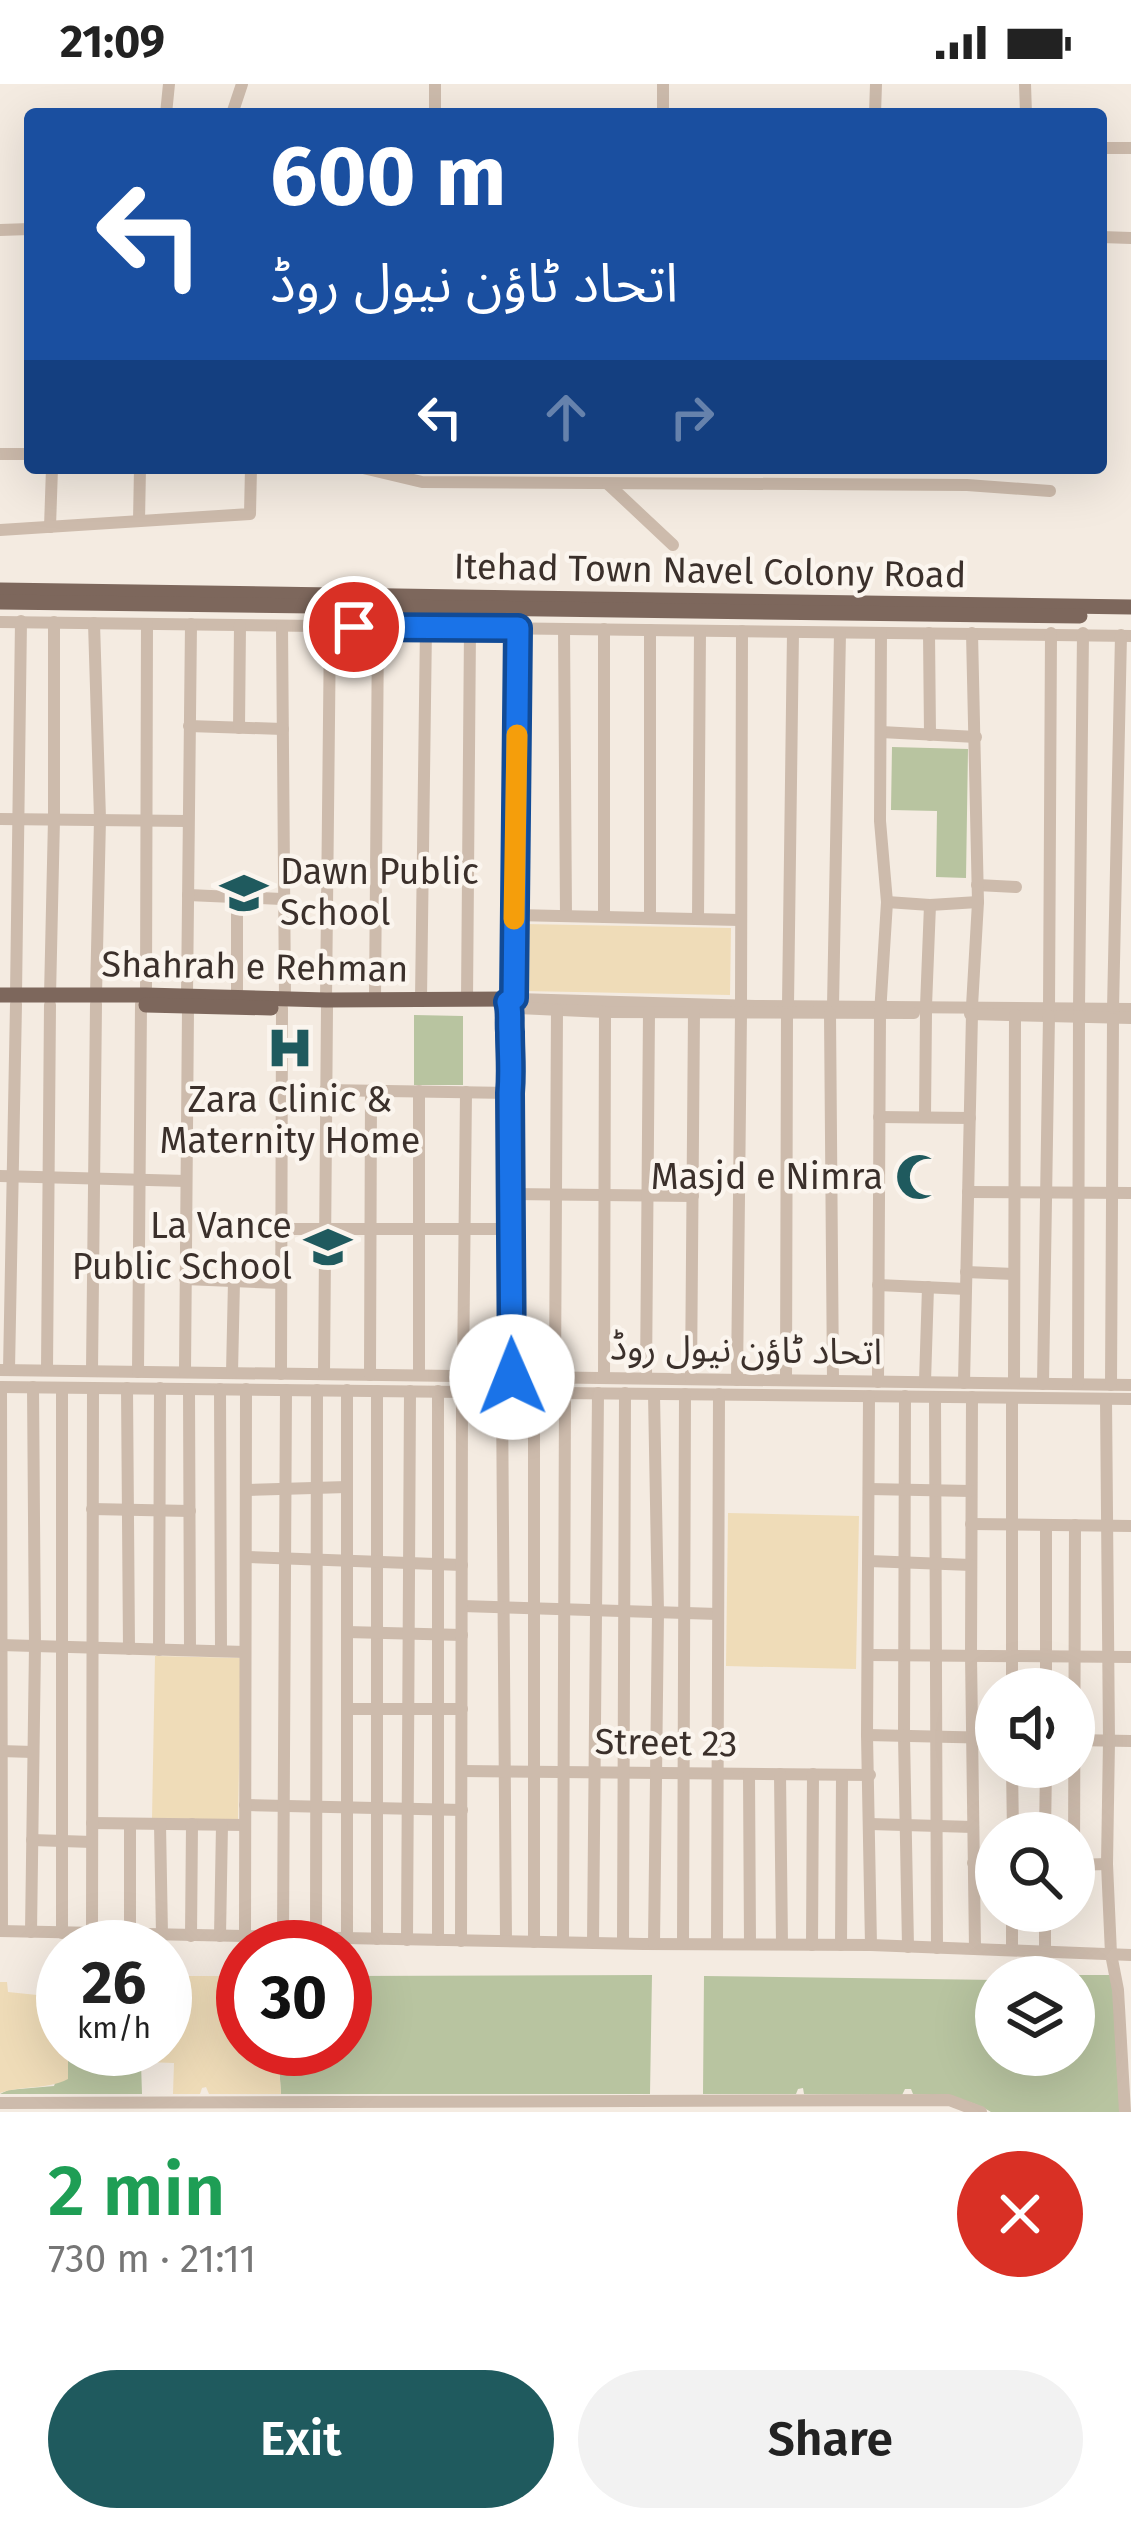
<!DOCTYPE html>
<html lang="en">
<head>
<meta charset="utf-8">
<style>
	:root { --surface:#fff; --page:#f2f2f2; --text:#222; --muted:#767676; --accent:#1f5a5e }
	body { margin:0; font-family:"Fira Sans","Noto Sans Arabic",sans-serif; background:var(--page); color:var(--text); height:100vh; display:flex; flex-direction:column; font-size:45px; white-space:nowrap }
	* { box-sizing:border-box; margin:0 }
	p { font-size:39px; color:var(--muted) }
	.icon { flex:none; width:66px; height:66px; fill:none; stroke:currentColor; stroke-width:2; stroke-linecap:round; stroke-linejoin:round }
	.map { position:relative; height:2028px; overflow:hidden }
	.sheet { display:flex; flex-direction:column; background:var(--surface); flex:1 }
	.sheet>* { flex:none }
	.banner { position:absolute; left:24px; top:24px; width:1083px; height:366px; border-radius:12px; box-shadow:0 12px 48px #0002; background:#1a4fa0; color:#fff; overflow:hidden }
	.tools { position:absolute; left:975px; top:1584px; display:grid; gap:24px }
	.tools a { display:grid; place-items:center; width:120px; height:120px; border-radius:50%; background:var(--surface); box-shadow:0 12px 48px #0002; font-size:60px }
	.speed { position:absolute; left:36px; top:1836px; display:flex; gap:24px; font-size:60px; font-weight:700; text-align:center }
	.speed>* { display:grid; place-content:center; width:156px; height:156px; border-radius:50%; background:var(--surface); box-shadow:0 12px 48px #0002; line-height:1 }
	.speed small { font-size:30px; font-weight:400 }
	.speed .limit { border:18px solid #d22; background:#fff; color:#111 }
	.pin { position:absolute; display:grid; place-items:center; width:102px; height:102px; color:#fff; margin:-51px; border:6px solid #fff; border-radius:50%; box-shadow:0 3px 12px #0007 }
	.me { position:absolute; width:132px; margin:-66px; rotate:359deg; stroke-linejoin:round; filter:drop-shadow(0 0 9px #0008) }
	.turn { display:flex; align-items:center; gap:42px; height:252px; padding:0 48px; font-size:54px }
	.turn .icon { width:156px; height:156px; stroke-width:2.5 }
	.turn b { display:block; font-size:84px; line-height:102px }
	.lanes { display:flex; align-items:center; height:114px; padding:0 48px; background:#0003; justify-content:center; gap:60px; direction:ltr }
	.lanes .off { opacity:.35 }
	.round { display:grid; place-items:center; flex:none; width:126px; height:126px; border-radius:63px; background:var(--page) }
	.overview { display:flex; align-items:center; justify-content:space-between; height:204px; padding:0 48px }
	h1 { font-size:72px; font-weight:600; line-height:90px; color:#1e9e55 }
	.action { display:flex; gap:24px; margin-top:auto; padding:24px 48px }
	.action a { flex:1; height:138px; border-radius:72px; background:var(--accent); color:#fff; font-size:48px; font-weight:600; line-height:138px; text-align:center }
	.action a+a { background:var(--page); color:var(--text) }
	.status { display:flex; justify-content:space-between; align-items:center; height:84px; padding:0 60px; background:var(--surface); direction:ltr }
	.status svg { height:33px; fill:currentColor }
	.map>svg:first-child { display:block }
	.green { fill:#b8c4a0 }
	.sand { fill:#efdcb8 }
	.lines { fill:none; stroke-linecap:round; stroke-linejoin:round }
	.minor { stroke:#cdbbac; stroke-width:12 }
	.major { stroke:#7d675c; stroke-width:15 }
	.route-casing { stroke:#114b97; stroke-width:30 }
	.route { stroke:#1a73e8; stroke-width:21 }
	.slow { stroke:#f59e0b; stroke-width:21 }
	.labels { text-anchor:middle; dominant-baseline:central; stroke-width:9; stroke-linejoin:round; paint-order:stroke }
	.street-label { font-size:36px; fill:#3b302b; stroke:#fbf5ee }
	.poi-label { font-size:36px; fill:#3b302b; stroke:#fbf5ee; text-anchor:end }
</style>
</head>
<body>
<div class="status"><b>21:09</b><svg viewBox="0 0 49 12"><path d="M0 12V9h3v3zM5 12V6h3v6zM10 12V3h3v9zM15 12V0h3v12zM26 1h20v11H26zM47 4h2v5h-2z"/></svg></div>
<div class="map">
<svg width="1131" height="2028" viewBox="0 0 1131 2028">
	<rect width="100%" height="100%" fill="#f4ebe1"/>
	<!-- green -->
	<g class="green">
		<path d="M892 663 968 665 966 794 936 793 937 727 891 726Z"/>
		<path d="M414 931 463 932V1001H414Z"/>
		<path d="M652 1891 650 2010H281L278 1965H345V1892Z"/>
		<path d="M1007 1891H1113L1120 2028H991C966 2013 942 2011 913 2010L911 2005H905L902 2011 804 2010 803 2004 798 2005 796 2010H703L704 1892 996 1896V1971H1074V1893Z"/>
		<path d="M68 1965H142L146 1978 141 1979 142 2010H0L8 2006 54 2002Z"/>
	</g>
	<!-- sand -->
	<g class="sand">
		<path d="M525 840 731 844 730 911 524 907Z"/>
		<path d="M728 1429 859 1432 856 1585 726 1582Z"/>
		<path d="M155 1572 241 1574 238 1737 152 1735Z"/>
		<path d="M173 1892H243V1965H278L281 2010H209L206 2003 202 2004 200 2010H173L174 1979 146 1978 142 1965H165V1896Z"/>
		<path d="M0 1898H7L8 1908 47 1912 48 1920 63 1921V1965H68V1995C46 2006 23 2001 0 2009Z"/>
	</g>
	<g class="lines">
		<!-- minor -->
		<g class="minor">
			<path d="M663 0V30"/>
			<path d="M1025 0 1026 30"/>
			<path d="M166 30 169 0"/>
			<path d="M232 30 242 0"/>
			<path d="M435 30V0"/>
			<path d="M875 30 876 0"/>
			<path d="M1101 64H1131"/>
			<path d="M0 146 30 145"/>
			<path d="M1101 153 1131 154"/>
			<path d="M0 370H30"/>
			<path d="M363 384 422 398 967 401 1050 407"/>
			<path d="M608 400 673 461"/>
			<path d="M139 437 140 384"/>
			<path d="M50 443 52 384"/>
			<path d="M0 446 250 430 251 384"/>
			<path d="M0 538 1131 552"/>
			<path d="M94 539 100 735 96 911"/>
			<path d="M282 542 285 914"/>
			<path d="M564 545 566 832"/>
			<path d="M604 545V833"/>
			<path d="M650 546V834"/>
			<path d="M929 549 930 651"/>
			<path d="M189 642 283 645"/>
			<path d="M239 644 240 541"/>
			<path d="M881 648 976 653"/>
			<path d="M0 735 188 737"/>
			<path d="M977 801 1016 803"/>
			<path d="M188 811 282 815"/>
			<path d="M887 818 930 821 978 818"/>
			<path d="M514 831 740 836"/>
			<path d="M698 835 700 547"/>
			<path d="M16 911 21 537"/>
			<path d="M146 911 147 540"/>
			<path d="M50 912 54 735V538"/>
			<path d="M187 912 191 540"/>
			<path d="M237 913V813"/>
			<path d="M514 913 518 544"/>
			<path d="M421 915 426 543"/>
			<path d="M517 915 755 922 1131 925"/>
			<path d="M326 916 330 543"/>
			<path d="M375 916 378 543"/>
			<path d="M467 916 470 544"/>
			<path d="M741 921 742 547"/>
			<path d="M788 921 793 548"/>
			<path d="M833 922 840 549"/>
			<path d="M926 922 930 821"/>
			<path d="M972 922 978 818 972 549"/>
			<path d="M518 924 605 928 914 929"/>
			<path d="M1049 924 1051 549"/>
			<path d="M1079 924 1083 549"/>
			<path d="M1113 925 1121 551"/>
			<path d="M830 930 833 1297"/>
			<path d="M970 930 1131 934"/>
			<path d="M325 1006 510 1009"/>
			<path d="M419 1007V1291"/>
			<path d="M879 1033 970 1034"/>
			<path d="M925 1033 926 929"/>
			<path d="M0 1092 186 1097"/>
			<path d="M968 1108 1131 1109"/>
			<path d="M510 1110 693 1112"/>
			<path d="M281 1145H511"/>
			<path d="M966 1188 1014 1190"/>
			<path d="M185 1195 281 1199"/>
			<path d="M878 1201 966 1205"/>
			<path d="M0 1286 1131 1301"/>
			<path d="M9 1286 16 920"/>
			<path d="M47 1286 50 921"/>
			<path d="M92 1287 96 920"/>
			<path d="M138 1288 141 920"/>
			<path d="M185 1288 188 924"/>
			<path d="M232 1289 234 1197"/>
			<path d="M281 1290 282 924"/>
			<path d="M324 1290 327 923"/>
			<path d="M370 1291 371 1006"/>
			<path d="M463 1292 466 1008"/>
			<path d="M512 1293 510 1009 518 953 516 925"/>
			<path d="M555 1293 557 926"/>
			<path d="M604 1294 605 928"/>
			<path d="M646 1294 649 928"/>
			<path d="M691 1295 694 928"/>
			<path d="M737 1296 741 929"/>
			<path d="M786 1296 787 930"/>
			<path d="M878 1298 880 930 887 818 880 737 881 549"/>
			<path d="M925 1298 928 1203"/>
			<path d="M964 1299 972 930"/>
			<path d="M1014 1299 1015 931"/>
			<path d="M1043 1300 1049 932"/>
			<path d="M1078 1300 1079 932"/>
			<path d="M1111 1301 1113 935"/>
			<path d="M0 1303 1131 1315"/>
			<path d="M1 1303 2 1847"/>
			<path d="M127 1304 129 1565"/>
			<path d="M189 1305 190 1566"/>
			<path d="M220 1305 221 1567"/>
			<path d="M377 1307V1855"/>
			<path d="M502 1308 506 1857"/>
			<path d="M869 1312 867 1651 871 1861"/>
			<path d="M905 1312 904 1652 908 1863"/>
			<path d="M935 1313 937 1864"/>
			<path d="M972 1313 971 1571 975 1864"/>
			<path d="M1012 1314V1605"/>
			<path d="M1106 1315 1109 1657 1107 1780 1111 1870 1118 1906 1125 2028"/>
			<path d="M869 1405 971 1407"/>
			<path d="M246 1406 347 1403"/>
			<path d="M92 1425 190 1427"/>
			<path d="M971 1440 1131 1442"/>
			<path d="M1046 1441V1605"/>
			<path d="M1075 1441 1074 1781 1107 1780"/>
			<path d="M246 1473 462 1481"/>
			<path d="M869 1477 971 1481"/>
			<path d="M462 1522 718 1530"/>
			<path d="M347 1548 462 1551"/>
			<path d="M0 1561 245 1568"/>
			<path d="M159 1566 160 1304"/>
			<path d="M869 1571 1131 1573"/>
			<path d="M347 1625H462"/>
			<path d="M867 1651 996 1654"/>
			<path d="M1074 1656 1131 1657"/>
			<path d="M0 1667 33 1668"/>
			<path d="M1012 1683 1013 1749"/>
			<path d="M462 1687 870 1691"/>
			<path d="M749 1690 750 1860"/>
			<path d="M780 1690 782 1860"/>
			<path d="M245 1721 462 1726"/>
			<path d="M92 1739 245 1741"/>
			<path d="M130 1740V1851"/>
			<path d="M160 1740 162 1851"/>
			<path d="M870 1740 973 1743"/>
			<path d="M1045 1749 1046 1683"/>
			<path d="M32 1756 92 1758"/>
			<path d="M973 1779H996"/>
			<path d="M0 1847 643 1860 871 1861 1131 1871"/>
			<path d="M31 1848 35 1562 33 1303"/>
			<path d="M62 1849V1304"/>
			<path d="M92 1850 93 1304"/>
			<path d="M191 1852 192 1740"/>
			<path d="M220 1852 222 1741"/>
			<path d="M245 1853 246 1305"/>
			<path d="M283 1853 286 1306"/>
			<path d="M316 1854 317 1306"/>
			<path d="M347 1855V1306"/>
			<path d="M407 1856 410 1307"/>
			<path d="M438 1856V1307"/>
			<path d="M461 1857 462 1308"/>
			<path d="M534 1858V1308"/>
			<path d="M563 1858 565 1309"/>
			<path d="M593 1859 598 1309"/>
			<path d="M623 1859 625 1309"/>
			<path d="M654 1860 658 1528 654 1310"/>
			<path d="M683 1860 685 1310"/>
			<path d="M717 1860 719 1310"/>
			<path d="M812 1861 813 1690"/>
			<path d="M841 1861 842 1691"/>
			<path d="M1012 1866V1827"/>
			<path d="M1045 1868V1827"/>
			<path d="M0 2019 949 2016 981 2028"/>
		</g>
		<!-- major -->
		<g class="major">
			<path d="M0 506 1131 523"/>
			<path d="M0 518 1080 532"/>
			<path d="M0 911H146L326 916 510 915"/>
			<path d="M146 921 271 924"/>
		</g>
	</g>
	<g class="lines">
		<defs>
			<path id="route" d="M354 543 518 544 514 914 508 918C511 928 509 937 510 948 510 970 512 985 510 1009L512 1293"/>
		</defs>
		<!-- route casing -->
		<use href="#route" class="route-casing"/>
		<!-- route -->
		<use href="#route" class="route"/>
		<!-- slow -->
		<path class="slow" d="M514 835 517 651"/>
	</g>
	<!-- icons -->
	<defs>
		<symbol id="school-bare" viewBox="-9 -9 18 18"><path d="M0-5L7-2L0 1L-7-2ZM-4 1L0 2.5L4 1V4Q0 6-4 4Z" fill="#1f5a5e" stroke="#fbf5ee" stroke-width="2.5" paint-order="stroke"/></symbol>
		<symbol id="hospital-bare" viewBox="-9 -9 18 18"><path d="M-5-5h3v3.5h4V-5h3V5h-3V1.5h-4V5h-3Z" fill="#1f5a5e" stroke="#fbf5ee" stroke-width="2.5" paint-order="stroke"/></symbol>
		<symbol id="mosque-bare" viewBox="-9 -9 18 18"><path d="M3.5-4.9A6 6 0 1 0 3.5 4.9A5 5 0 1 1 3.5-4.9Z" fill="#1f5a5e" stroke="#fbf5ee" stroke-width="2.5" paint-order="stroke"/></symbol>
	</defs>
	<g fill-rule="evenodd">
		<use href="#school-bare" x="211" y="776" width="66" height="66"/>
		<use href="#hospital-bare" x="257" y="931" width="66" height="66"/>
		<use href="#mosque-bare" x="886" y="1060" width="66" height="66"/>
		<use href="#school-bare" x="295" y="1130" width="66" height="66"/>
	</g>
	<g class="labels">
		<!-- street labels -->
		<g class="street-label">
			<text transform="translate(710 487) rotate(1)">Itehad Town Navel Colony Road</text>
			<text transform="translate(255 883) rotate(1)">Shahrah e Rehman</text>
			<text transform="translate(746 1266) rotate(1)">اتحاد ٹاؤن نیول روڈ</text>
			<text transform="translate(666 1659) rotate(1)">Street 23</text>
		</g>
		<!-- poi labels -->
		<g class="poi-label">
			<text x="280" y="788" text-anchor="start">Dawn Public<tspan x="280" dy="41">School</tspan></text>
			<text x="290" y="1016" text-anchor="middle">Zara Clinic &amp;<tspan x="290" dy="41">Maternity Home</tspan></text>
			<text x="883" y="1093">Masjd e Nimra</text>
			<text x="292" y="1142">La Vance<tspan x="292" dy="41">Public School</tspan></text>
		</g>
	</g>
</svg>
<div class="tools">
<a><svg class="icon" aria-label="sound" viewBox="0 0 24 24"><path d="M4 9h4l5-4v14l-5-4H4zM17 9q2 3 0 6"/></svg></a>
<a><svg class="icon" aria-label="search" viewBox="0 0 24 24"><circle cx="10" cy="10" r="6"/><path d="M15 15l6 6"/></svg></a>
<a><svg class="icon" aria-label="layers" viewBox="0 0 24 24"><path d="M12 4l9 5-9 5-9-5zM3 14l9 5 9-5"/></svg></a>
</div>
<div class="speed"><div>26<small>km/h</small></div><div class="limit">30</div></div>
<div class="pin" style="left:354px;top:543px;background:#d93025"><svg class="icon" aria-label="arrive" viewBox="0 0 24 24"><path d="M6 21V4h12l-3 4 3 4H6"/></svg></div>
<svg class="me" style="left:512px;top:1293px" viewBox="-20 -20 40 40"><circle r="19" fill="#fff"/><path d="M0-13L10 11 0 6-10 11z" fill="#1a73e8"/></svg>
<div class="banner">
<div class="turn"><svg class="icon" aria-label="left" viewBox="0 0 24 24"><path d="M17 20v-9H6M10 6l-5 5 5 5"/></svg><div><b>600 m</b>اتحاد ٹاؤن نیول روڈ</div></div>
<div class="lanes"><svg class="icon" aria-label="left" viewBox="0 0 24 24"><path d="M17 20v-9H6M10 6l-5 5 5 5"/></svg><svg class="icon off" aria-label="ahead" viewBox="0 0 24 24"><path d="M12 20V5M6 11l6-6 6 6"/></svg><svg class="icon off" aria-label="right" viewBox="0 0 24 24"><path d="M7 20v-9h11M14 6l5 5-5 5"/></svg></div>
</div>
</div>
<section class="sheet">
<div class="overview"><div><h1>2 min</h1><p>730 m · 21:11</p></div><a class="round" style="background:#d93025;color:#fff"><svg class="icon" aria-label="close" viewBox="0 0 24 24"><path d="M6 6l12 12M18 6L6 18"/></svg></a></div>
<div class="action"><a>Exit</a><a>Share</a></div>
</section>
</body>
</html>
